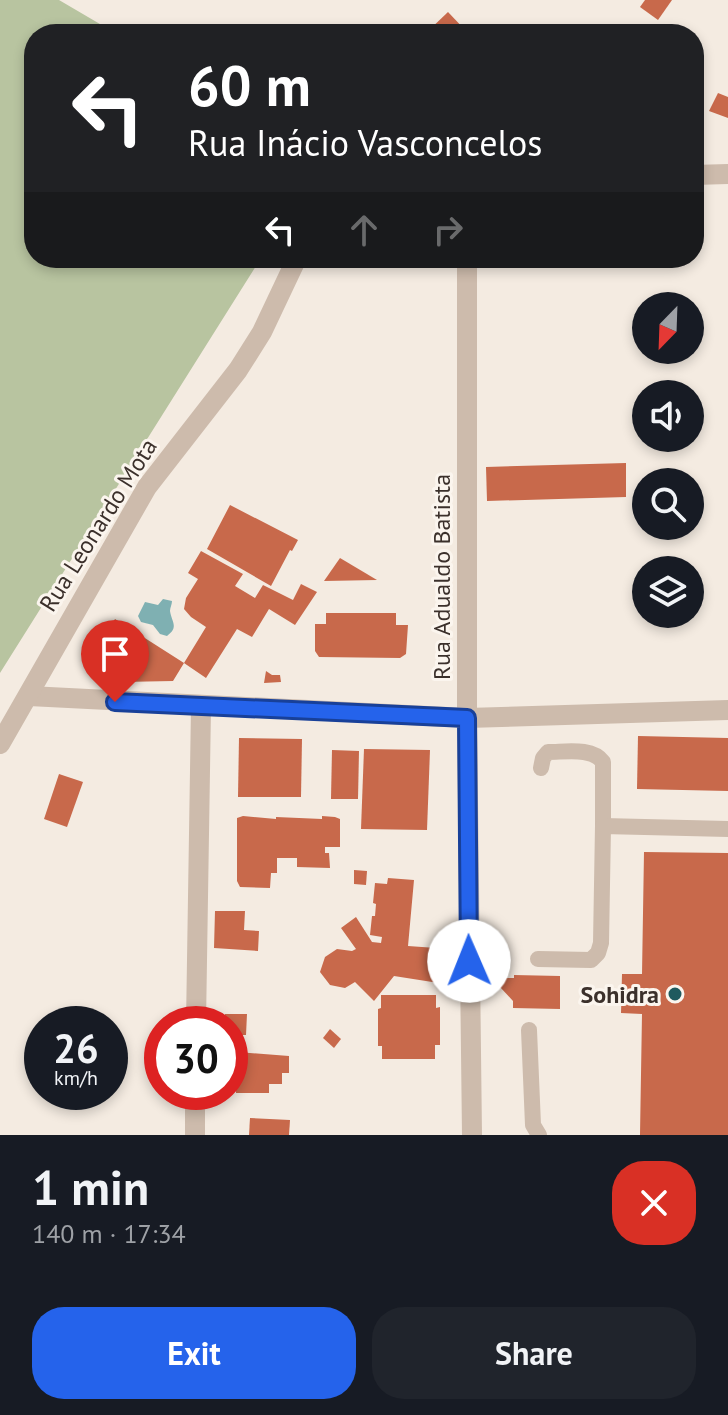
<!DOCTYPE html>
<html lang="en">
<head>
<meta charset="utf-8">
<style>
	:root { --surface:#171b24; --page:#20242c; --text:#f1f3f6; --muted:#9ea1a6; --accent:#2563eb }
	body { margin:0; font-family:"PT Sans",sans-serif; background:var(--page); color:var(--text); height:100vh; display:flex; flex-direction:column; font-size:30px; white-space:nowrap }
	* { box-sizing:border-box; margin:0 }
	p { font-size:26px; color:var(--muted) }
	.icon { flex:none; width:44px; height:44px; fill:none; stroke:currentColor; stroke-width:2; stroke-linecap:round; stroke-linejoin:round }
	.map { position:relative; height:1135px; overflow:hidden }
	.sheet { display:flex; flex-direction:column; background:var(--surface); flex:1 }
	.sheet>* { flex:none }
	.hud { position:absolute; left:24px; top:24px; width:680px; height:244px; border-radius:32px; box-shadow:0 4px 12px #0003; background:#202124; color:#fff; overflow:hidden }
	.needle { width:52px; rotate:203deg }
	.fabs { position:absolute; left:632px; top:292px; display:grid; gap:16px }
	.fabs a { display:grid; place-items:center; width:72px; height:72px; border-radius:50%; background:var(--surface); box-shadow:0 4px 12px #0003; font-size:40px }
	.speed { position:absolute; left:24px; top:1006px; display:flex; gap:16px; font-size:40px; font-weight:700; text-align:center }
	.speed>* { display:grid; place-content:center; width:104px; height:104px; border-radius:50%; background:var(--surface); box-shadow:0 4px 12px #0003; line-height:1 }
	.speed small { font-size:20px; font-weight:400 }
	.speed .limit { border:12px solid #d22; background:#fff; color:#111 }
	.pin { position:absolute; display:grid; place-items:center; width:68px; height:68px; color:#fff; margin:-82px -34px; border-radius:50% 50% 50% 0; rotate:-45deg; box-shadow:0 0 8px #0007 }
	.pin .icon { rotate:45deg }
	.me { position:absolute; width:88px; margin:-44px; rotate:359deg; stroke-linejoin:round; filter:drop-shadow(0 0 6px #0008) }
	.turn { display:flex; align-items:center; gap:28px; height:168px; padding:0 32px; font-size:36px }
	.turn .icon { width:104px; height:104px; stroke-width:2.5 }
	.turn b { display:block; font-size:56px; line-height:68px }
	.lanes { display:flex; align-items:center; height:76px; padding:0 32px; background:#0003; justify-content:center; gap:40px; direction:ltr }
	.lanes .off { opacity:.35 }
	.round { display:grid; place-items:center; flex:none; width:84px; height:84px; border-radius:32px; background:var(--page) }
	.headline { display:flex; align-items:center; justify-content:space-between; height:136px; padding:0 32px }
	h1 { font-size:48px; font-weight:600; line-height:60px }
	.action { display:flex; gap:16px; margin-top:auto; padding:16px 32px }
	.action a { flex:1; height:92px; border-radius:32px; background:var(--accent); color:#fff; font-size:32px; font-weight:600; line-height:92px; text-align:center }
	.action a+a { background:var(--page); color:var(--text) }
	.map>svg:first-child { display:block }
	.green { fill:#b8c4a0 }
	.water { fill:#7fb0b2 }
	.building { fill:#c8694b }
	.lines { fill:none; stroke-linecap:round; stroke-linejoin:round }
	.service { stroke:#cdbbac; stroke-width:16 }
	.minor { stroke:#cdbbac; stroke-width:20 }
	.route-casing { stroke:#184099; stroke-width:20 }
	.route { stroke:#2563eb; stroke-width:14 }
	.poi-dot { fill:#1f5a5e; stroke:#fbf5ee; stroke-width:3 }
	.labels { text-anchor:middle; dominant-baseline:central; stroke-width:6; stroke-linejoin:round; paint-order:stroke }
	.street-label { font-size:24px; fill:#3b302b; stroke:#fbf5ee }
	.poi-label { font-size:24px; font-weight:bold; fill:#3b302b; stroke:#fbf5ee; text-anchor:end }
</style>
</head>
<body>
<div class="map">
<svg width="728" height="1135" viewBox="0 0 728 1135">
	<rect width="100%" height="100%" fill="#f4ebe1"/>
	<!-- green -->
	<path class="green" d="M0 0H59L117 34H34V258H261L0 673Z"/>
	<!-- water -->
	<path class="water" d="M163 599 172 601C172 604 170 608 170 611 172 623 179 627 167 636L160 634 153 625 141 622 138 616 145 602 158 605Z"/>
	<!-- building -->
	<g class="building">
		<path d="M645 0H672L658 20 640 7Z"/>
		<path d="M448 12 467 32 464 34H425Z"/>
		<path d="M718 93 728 97V118L709 111Z"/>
		<path d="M626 463V497L487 501 486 467Z"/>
		<path d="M230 505 298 540 292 551 290 550 271 586 207 549Z"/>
		<path d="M201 551 243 574 235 586 255 598 263 585 293 600 301 584 317 592 295 625 269 609 252 637 237 629 206 678 184 663 206 627 191 617 184 609 186 598 198 579 188 573Z"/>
		<path d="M340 558 377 580 324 581Z"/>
		<path d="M326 613H396V625H408L406 654 400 658 319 657 315 651V624H326Z"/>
		<path d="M115 619 184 663 173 681 121 682 132 661 106 645 102 649 98 647Z"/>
		<path d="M266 671 272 675H280L281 682 264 683Z"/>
		<path d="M638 736 728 738V791L637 789Z"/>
		<path d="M239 738 302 739 301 797H238Z"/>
		<path d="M364 749 430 750 427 830 361 829Z"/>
		<path d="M332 750 359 751 358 799H331Z"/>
		<path d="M59 774 83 782 67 827 44 819Z"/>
		<path d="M243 816 276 819V817L322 819V816L335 817 340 819V847H325V853H329L330 868 297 867V858H277V873H271L270 888 240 887 237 881V818Z"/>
		<path d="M644 852 728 853V1135H640L642 1014 621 1013 622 974H642Z"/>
		<path d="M354 870 367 871 366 885 354 884Z"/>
		<path d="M388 878 414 880 408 946 436 948V973L445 972V984L394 976 374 1001 355 982 345 988 330 985 320 972 325 957 337 949 352 951 356 949 341 928 356 917 372 942 381 943 382 937 370 935 372 916H375L376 904 373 903 375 883 387 884Z"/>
		<path d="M215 911H245L244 930 259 931 258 951 214 948Z"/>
		<path d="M514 975 560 976V1009L513 1008V1001L500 987 506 978H514Z"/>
		<path d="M381 995H436V1008L440 1007V1045H435V1059H382V1046H378V1009L381 1008Z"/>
		<path d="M225 1014H247L246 1035H230V1024H212V1016H225Z"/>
		<path d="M330 1029 341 1039 334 1048 323 1038Z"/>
		<path d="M237 1052 289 1056V1073H282V1084H269V1093H236Z"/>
		<path d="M250 1118 290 1120 289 1135H249Z"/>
	</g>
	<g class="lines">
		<!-- service -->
		<g class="service">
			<path d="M541 768 543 758 548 752C566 752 592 747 603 762V826"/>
			<path d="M538 959 591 960 598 953 601 943 603 826 728 829"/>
			<path d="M529 1030 533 1125 539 1135"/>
		</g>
		<!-- minor -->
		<g class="minor">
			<path d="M694 175 728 174"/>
			<path d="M467 258V718L472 1135"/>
			<path d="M29 696 467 718 728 710"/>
			<path d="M0 744 147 487 238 370 262 332 297 258"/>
			<path d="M196 1024 201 707"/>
			<path d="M195 1135V1092"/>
		</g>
	</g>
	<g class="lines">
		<defs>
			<path id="route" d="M115 702 467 718 469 961"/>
		</defs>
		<!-- route casing -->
		<use href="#route" class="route-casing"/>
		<!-- route -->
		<use href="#route" class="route"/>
	</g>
	<!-- markers -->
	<circle class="poi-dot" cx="675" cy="994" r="8"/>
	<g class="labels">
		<!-- street labels -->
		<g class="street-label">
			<text transform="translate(98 525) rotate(-58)">Rua Leonardo Mota</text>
			<text transform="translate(441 577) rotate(-90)">Rua Adualdo Batista</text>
		</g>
		<!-- poi labels -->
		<g class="poi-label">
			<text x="659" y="994">Sohidra</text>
		</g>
	</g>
</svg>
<div class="fabs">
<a><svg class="needle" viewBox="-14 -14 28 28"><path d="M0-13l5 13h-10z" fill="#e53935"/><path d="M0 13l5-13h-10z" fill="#9ea1a6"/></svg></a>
<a><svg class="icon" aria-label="sound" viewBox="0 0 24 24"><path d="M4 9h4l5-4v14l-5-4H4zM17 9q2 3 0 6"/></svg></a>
<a><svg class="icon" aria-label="search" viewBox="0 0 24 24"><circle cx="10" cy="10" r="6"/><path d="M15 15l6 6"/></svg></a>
<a><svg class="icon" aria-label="layers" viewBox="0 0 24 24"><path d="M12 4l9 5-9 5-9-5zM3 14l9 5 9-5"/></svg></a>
</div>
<div class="speed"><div>26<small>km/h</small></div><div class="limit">30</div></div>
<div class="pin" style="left:115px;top:702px;background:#d93025"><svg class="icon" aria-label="arrive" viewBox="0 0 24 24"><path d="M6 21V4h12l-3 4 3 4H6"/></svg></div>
<svg class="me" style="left:469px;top:961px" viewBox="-20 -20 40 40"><circle r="19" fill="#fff"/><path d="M0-13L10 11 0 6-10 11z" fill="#2563eb"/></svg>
<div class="hud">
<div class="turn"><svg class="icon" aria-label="left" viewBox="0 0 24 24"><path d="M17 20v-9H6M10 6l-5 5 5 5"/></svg><div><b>60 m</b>Rua Inácio Vasconcelos</div></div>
<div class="lanes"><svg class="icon" aria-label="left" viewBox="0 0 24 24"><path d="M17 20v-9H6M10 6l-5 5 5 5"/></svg><svg class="icon off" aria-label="ahead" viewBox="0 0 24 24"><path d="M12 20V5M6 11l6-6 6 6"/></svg><svg class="icon off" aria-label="right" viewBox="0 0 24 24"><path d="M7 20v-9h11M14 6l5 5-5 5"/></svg></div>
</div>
</div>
<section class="sheet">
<div class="headline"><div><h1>1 min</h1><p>140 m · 17:34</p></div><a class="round" style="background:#d93025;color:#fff"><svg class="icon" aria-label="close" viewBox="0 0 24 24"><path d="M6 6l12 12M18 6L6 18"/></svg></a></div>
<div class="action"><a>Exit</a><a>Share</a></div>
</section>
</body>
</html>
